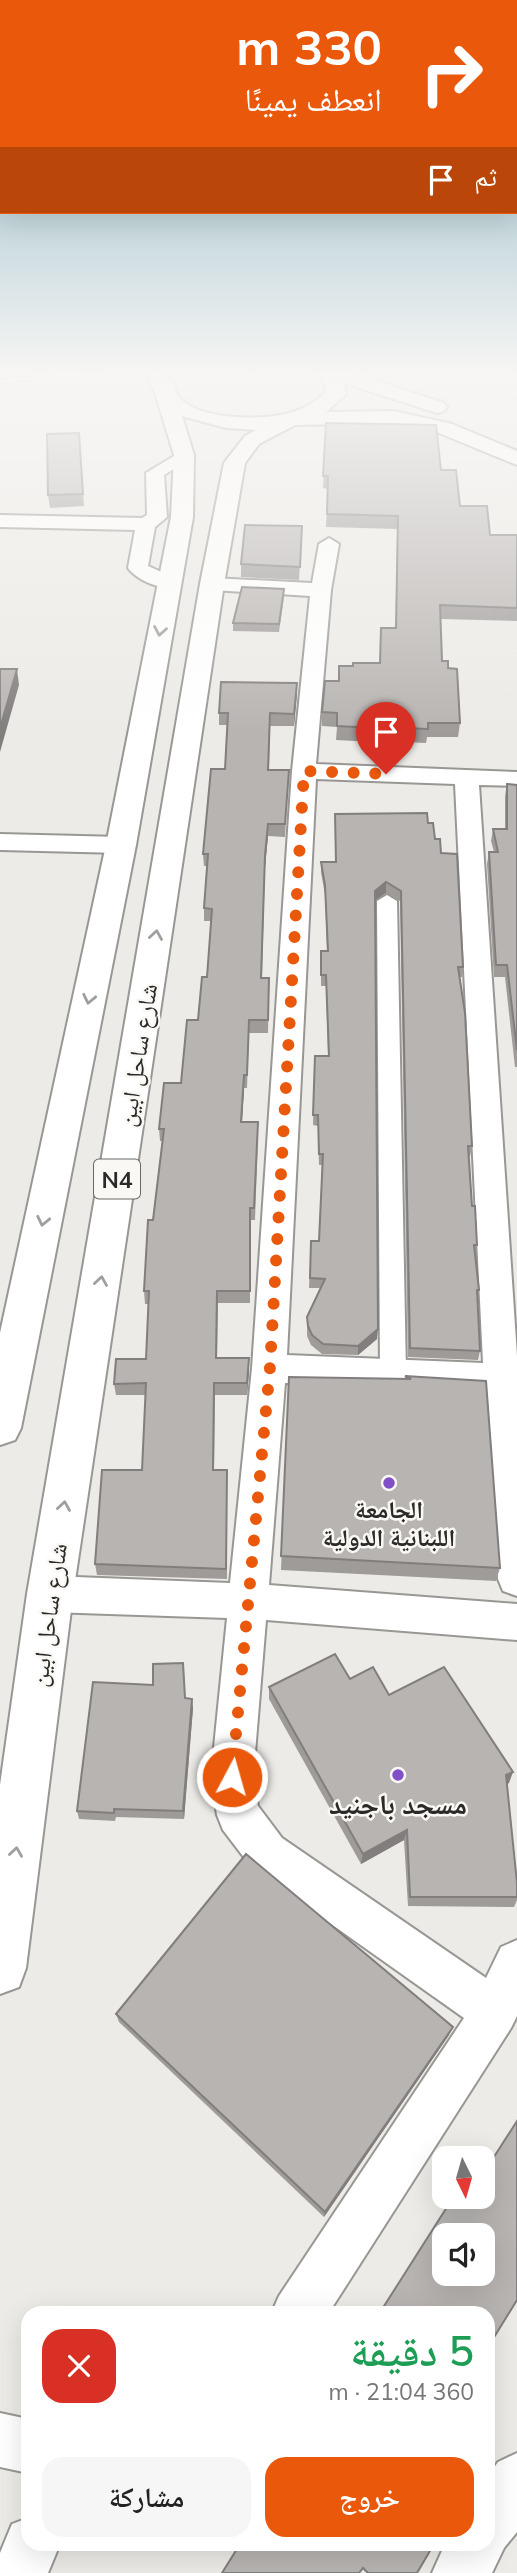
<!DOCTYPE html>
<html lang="ar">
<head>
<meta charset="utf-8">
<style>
	:root { --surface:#fff; --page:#f6f6f6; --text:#222; --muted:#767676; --accent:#ea580c }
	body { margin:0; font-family:Mulish,"Noto Naskh Arabic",sans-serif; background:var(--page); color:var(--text); direction:rtl; height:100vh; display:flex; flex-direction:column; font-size:26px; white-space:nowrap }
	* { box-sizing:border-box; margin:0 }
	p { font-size:23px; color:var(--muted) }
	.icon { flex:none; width:38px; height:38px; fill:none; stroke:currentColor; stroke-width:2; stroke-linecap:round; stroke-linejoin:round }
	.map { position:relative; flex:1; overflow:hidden; direction:ltr }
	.panel { position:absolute; left:21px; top:2306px; width:474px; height:245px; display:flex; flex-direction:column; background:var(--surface); border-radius:21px; box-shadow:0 7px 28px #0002; direction:rtl }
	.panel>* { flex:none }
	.top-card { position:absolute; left:0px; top:0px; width:518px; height:214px; box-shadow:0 7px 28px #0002; direction:rtl; background:#ea580c; color:#fff; overflow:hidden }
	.needle { width:46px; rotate:175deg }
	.tools { position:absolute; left:432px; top:2146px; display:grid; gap:14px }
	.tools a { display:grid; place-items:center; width:63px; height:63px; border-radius:14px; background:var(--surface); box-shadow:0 7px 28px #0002; font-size:35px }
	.pin { position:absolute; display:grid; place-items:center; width:60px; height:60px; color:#fff; margin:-72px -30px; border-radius:50% 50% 50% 0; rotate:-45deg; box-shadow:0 0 7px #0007 }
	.pin .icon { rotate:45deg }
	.me { position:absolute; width:77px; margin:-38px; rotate:6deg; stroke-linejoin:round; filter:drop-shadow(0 0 5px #0008) }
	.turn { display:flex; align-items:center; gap:24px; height:147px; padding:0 21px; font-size:32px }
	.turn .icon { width:91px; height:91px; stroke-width:2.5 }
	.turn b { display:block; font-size:49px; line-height:60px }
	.then { display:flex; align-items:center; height:66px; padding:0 21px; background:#0003; gap:14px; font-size:26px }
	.round { display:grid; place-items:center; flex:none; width:74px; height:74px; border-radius:21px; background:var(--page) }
	.summary { display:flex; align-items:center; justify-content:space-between; height:119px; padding:0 21px }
	h1 { font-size:42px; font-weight:600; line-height:52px; color:#1e9e55 }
	.button { display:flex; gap:14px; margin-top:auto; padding:14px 21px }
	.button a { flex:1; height:80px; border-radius:21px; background:var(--accent); color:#fff; font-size:28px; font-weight:600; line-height:80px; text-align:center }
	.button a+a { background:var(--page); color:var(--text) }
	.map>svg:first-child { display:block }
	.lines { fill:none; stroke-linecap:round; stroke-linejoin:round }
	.service-casing { stroke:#999793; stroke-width:3 }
	.pedestrian-casing { stroke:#999793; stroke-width:4 }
	.minor-casing { stroke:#999793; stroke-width:4 }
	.primary-casing { stroke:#999793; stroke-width:4 }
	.trunk-casing { stroke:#999793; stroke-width:4 }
	.service { fill:#fff; fill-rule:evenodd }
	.pedestrian { fill:#fff; fill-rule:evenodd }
	.minor { fill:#fff; fill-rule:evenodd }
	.primary { fill:#fff; fill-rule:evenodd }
	.trunk { fill:#fff; fill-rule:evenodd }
	.wall { fill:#9e9b99 }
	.shaded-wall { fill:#817e7d }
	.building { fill:#b8b4b2; stroke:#817e7d; stroke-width:2; fill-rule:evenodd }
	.oneway { stroke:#a09f9e }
	.route { stroke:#ea580c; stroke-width:12; stroke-dasharray:0 21.6 }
	.poi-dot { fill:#814fc7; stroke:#faf8f4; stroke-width:2.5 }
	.labels { text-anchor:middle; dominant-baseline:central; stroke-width:5; stroke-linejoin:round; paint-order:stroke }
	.shield { fill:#faf8f4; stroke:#696865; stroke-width:2 }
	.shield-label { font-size:23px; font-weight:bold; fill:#2b2a28 }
	.street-label { font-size:24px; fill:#2b2a28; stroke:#faf8f4 }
	.poi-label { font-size:24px; font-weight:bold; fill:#2b2a28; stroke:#faf8f4 }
	.near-poi-label { font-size:28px; font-weight:bold; fill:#2b2a28; stroke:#faf8f4 }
</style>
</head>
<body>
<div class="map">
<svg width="517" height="2573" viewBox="0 0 517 2573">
	<rect width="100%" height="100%" fill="#edebe7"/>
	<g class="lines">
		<defs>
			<path id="service" d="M67 373H101L0 383V379Z"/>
			<path id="pedestrian" d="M387 895 397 901 406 1373 402 1380 393 1383 384 1380 380 1373 377 901Z"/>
			<g id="minor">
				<path d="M184 450 193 455 190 459 164 475 167 517 155 527 148 566 175 578 178 582 175 586C160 590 138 581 128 568L135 530 0 527V515L142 518 147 515 146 473Z"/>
				<path d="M329 538 339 544 331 590 316 764 517 772V786L479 785 517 1356V1596L503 1591 498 1579 485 1392 285 1383 269 1585 517 1604V1640L266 1620 253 1777 258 1806 282 1838 486 1978 501 1947 517 1940V2016L511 2028 328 2314H271L279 2296 464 2018 252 1868 223 1830 217 1815 211 1777 227 1618 50 1612 36 1606 31 1594 36 1582 50 1576 230 1583 252 1368 292 771 310 596 212 590 205 588 202 584 205 580 212 578 312 583 319 544ZM316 779 455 784 483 1363 287 1355Z"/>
				<path d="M0 834 121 837 130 840 134 845 130 850 121 853 0 850Z"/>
				<path d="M0 2413 28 2419V2473L0 2467Z"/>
				<path d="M517 2453V2532L504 2548 492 2573H432L445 2544H488V2476L498 2462Z"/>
				<path d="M28 2518V2544H60L48 2573H0V2553L12 2524Z"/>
			</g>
			<path id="primary" d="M145 373H165L176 396 173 400H159Z"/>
			<path id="trunk" d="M316 373H353L444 403 447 407 444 411 437 413 344 383 346 394 326 412 394 411 452 424 517 451V465L439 433 394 423 295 425 259 444 245 463 224 584 73 1594 26 1968 19 1987 0 1994V1785L27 1594 200 584 224 463 245 436 256 430 226 428 182 416 194 455 193 517 136 845 21 1428 15 1440 0 1445V1333L106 845 171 517 174 455 156 396 159 381H173C176 386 175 392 178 396 198 421 265 421 293 412 306 408 316 401 326 392L325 385Z"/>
		</defs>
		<!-- service casing -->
		<use href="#service" class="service-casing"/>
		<!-- pedestrian casing -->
		<use href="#pedestrian" class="pedestrian-casing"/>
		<!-- minor casing -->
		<use href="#minor" class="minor-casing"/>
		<!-- primary casing -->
		<use href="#primary" class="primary-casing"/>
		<!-- trunk casing -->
		<use href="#trunk" class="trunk-casing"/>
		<!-- service -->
		<use href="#service" class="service"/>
		<!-- pedestrian -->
		<use href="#pedestrian" class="pedestrian"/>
		<!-- minor -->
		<use href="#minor" class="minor"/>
		<!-- primary -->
		<use href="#primary" class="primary"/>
		<!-- trunk -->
		<use href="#trunk" class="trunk"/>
	</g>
	<!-- wall -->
	<g class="wall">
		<path d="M326 423 441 470 460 506 490 535H517V621L441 619 442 661 448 668 460 723 458 737H427L426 743 404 742 403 747 374 746V742L336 740 337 727 322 726V712L339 681 353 666 379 663 396 628 397 529 326 527 328 489 323 488Z"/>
		<path d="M79 433 84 506 50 508 48 495Z"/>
		<path d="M302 526 299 580 241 577V564Z"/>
		<path d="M284 597 279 632 233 631V623Z"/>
		<path d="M297 683 294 726H270L269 770H289L288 783 285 837 268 836 265 867 262 978H269L268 1033H249L247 1088H244L242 1122 258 1135 255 1220H250V1303H218L217 1358 249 1370 247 1395H215L214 1470H227V1579L97 1575 95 1564 142 1470 146 1395H116L114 1384 146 1359 149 1304H145L144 1291 162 1141H160L159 1129 181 1083 198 1020 207 977 211 921H204V908L207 866H204L203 854 225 769 227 725H219V713Z"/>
		<path d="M507 784 517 785V1067H515L505 977H494L487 864 489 852H494L491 841 493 829H505V796Z"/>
		<path d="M335 814 428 823 441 853 463 967 462 977H460L472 1146 470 1156H469L472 1206 477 1245 475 1254 479 1290 477 1300 480 1351 478 1360 408 1357 400 901 386 893 375 900 377 1339 358 1355 322 1354 311 1345 307 1336V1317L320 1288H309L311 1241H319L322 1165H319L318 1126 313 1125 315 1056H328L326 986H321V951H327L325 895 321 872V862H335Z"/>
		<path d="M405 1376 486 1381 500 1568 496 1581 281 1570 289 1377 405 1379Z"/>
		<path d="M184 1672 185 1698 193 1708 184 1819 116 1817 115 1821 79 1819 77 1811 153 1685Z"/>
		<path d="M350 1679 389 1695 509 1783 507 1784 517 1883V1900L514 1907 408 1906 404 1840 361 1864 269 1699V1687Z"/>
		<path d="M116 2014 449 2035 324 2217 119 2022Z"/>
	</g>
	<!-- shaded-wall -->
	<g class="shaded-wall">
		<path d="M17 669 19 685 0 752V728Z"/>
		<path d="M297 683V695L294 726V714Z"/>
		<path d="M268 824V836L265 867V855Z"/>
		<path d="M386 882V893L374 901 375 891Z"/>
		<path d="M244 1075V1088L241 1134V1122Z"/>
		<path d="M378 1329 377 1339 358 1355V1346Z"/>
		<path d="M249 1358V1370L247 1395V1383Z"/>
		<path d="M192 1699 193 1708 184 1819 183 1811Z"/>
		<path d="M513 1772 509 1783 502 1786 506 1775Z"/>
		<path d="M407 1830 404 1840 361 1864 363 1854Z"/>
		<path d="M453 2027 449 2035 324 2217 325 2212Z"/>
	</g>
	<!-- building -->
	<g class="building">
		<path d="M326 423 436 425 441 470H456L460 506H487L490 535H517V608L440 605 442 661H448V668L457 669 460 723H428V729L405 728V733L375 732V728L337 726V713L322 712 325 681H339V666H353V663H380L381 628H396L398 516 327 514 328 476H323Z"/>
		<path d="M79 433 83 494 48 495 47 434Z"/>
		<path d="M245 525 302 526 300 567 241 564Z"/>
		<path d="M242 587 284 589 279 624 233 623Z"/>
		<path d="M0 669H17L0 728Z"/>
		<path d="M221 682 297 683 294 714 270 713 268 770H289L285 824H268L265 855 261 978H269L268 1020H249L247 1075H244L241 1122H258L254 1208H250V1291H217L216 1358H249L247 1383H214L213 1470H227L226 1569 95 1564 102 1470H142L146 1383 114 1384 116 1359H146L149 1291H144L148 1220H153L164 1129H159L164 1083H181L187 1020H198L202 977H207L212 909 204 908 208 854H203L211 769H225L228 713H219Z"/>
		<path d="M507 784 517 785V1050L507 965H496L489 852H498L493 829H507Z"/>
		<path d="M427 813 428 823H433L435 839H440L441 853 457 854 463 967H458L465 1013 472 1146H468L472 1206H475L477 1245H474L479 1290H477L480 1351 410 1348 401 891 386 882 375 891 378 1329 358 1346 323 1344 312 1335 308 1326 307 1317 325 1279 310 1278 311 1241H319L323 1154H319L318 1115H313L315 1056H329L326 975H321V951H328L325 885 321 862H336L335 814Z"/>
		<path d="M405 1376 486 1381 500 1568 281 1556 289 1377 411 1379Z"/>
		<path d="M335 1654 350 1679 373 1667 389 1695 444 1667 513 1772 506 1775 517 1883V1897H410L407 1830 363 1854 269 1687Z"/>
		<path d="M183 1663 185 1698 192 1699 183 1811 114 1809V1813L77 1811 93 1682 153 1685V1664Z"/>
		<path d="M246 1854 453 2027 325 2212 116 2014Z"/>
		<path d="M517 2121V2300L488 2347V2314H379L454 2196H462L466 2200 469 2196H483V2174ZM444 2235H483V2273H444Z"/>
		<path d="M240 2544H434L417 2573H368L363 2568 359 2573H222Z"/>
	</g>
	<!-- one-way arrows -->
	<defs><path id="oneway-chevron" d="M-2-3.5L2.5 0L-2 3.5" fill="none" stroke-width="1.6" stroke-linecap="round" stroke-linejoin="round" transform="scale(1.75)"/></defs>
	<g class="oneway">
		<use href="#oneway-chevron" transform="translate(160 631) rotate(100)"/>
		<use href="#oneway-chevron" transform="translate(156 935) rotate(-81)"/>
		<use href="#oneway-chevron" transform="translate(89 999) rotate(102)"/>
		<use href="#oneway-chevron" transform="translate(43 1221) rotate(102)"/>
		<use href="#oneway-chevron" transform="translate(101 1281) rotate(-81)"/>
		<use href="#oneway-chevron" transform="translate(64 1506) rotate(-81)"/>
		<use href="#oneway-chevron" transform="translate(16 1852) rotate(-82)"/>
	</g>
	<!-- sky -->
	<linearGradient id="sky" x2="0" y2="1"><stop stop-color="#7eadbc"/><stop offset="0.51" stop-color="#f7f6f4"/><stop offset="1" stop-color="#f7f6f4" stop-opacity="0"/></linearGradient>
	<rect width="517" height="733" fill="url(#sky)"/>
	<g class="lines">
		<!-- route -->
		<path class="route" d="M232 1777 270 1367 304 771 386 774"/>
	</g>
	<!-- markers -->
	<g class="poi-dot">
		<circle cx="389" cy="1483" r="7"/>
		<circle cx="398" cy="1775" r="7"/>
	</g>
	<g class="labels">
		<!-- shield labels -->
		<rect class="shield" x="94" y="1159.5" width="46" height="39" rx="5"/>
		<g class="shield-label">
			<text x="117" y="1179">N4</text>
		</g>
		<!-- street labels -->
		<g class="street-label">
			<text transform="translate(137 1055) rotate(-81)">شارع ساحل ابين</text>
			<text transform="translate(48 1615) rotate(-82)">شارع ساحل ابين</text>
		</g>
		<!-- poi labels -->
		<g class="poi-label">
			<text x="389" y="1509">الجامعة<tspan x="389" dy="28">اللبنانية الدولية</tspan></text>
		</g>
		<!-- near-poi labels -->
		<g class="near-poi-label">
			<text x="398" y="1803">مسجد باجنيد</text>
		</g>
	</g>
</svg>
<div class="tools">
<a><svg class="needle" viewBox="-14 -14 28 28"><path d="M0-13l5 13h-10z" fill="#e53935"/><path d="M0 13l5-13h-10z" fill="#767676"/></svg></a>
<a><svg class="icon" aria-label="sound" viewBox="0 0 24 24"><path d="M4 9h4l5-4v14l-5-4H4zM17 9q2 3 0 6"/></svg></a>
</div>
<div class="pin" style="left:386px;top:774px;background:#d93025"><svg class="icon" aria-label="arrive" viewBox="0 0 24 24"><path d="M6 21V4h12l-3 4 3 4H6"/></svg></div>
<svg class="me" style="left:232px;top:1777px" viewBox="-20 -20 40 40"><circle r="17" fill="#ea580c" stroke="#fff" stroke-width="3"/><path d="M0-11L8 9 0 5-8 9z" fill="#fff"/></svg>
<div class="top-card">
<div class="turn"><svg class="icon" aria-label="right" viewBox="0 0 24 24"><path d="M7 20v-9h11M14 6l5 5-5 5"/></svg><div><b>330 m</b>انعطف يمينًا</div></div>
<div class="then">ثم<svg class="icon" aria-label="arrive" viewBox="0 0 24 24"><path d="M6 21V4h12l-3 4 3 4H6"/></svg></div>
</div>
<section class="panel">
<div class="summary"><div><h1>5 دقيقة</h1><p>360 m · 21:04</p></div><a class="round" style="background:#d93025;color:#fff"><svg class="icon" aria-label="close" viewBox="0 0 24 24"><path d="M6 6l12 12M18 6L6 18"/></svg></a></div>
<div class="button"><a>خروج</a><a>مشاركة</a></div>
</section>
</div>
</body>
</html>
